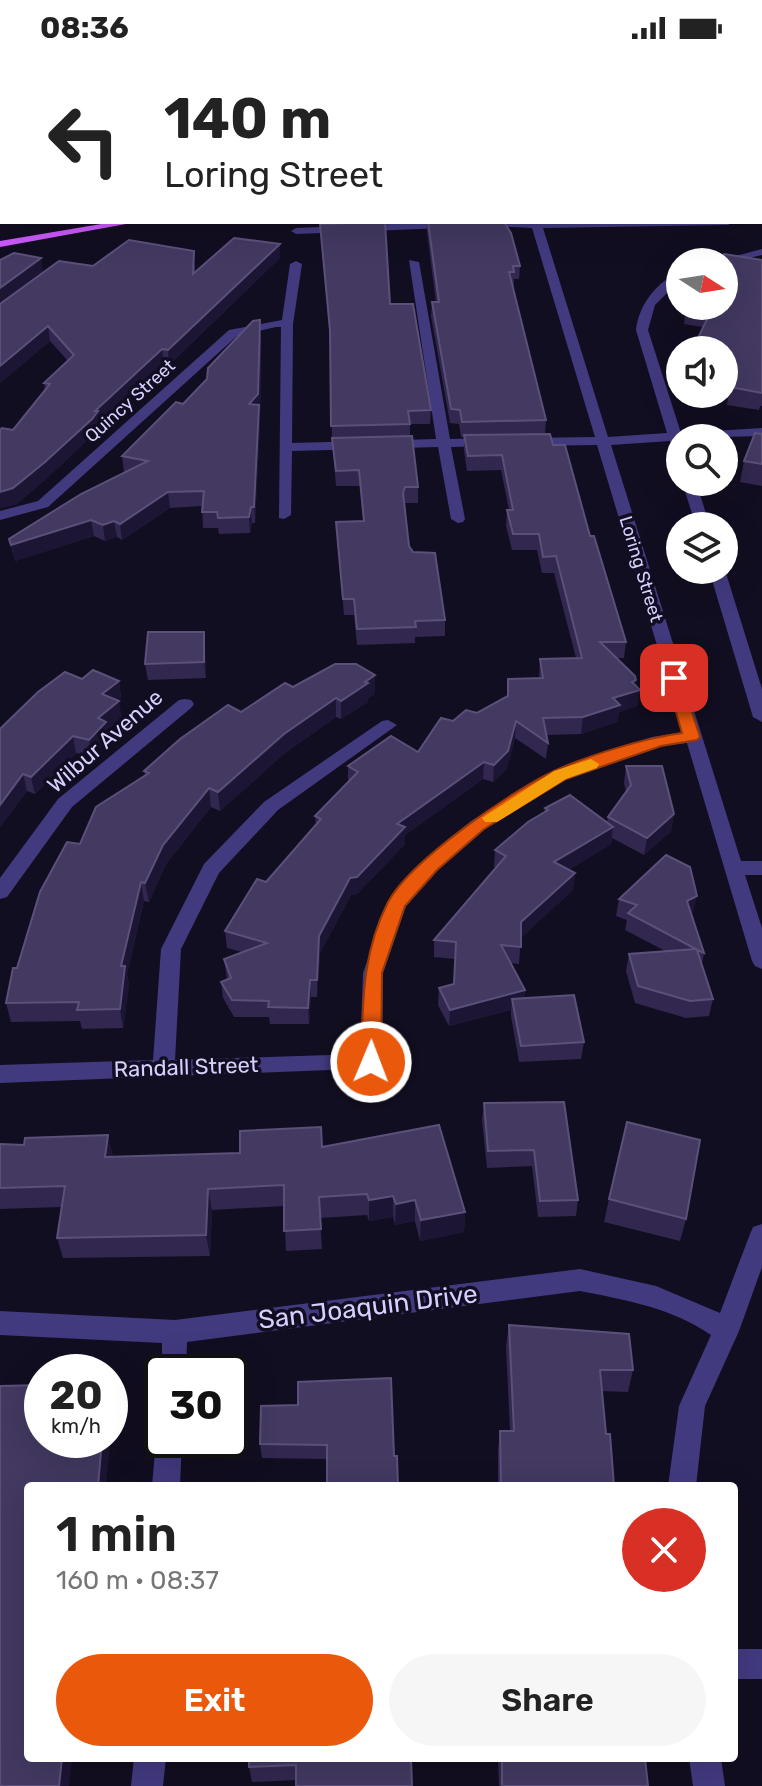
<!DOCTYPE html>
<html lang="en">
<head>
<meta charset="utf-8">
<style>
	:root { --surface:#fff; --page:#f6f6f6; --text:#222; --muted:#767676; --accent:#ea580c }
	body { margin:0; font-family:Rubik,sans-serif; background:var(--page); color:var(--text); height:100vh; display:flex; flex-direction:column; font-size:30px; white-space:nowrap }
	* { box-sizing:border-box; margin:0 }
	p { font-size:26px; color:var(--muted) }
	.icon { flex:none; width:44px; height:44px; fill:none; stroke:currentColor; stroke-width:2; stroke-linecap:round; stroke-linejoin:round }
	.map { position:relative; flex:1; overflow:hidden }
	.panel { position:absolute; left:24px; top:1426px; width:714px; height:280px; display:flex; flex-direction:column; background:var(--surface); border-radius:8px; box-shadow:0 8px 32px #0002 }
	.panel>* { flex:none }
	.guide { position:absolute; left:0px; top:0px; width:762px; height:168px; box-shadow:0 8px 32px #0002; background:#fff; color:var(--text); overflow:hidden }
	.needle { width:52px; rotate:102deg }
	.tools { position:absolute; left:666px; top:192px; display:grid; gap:16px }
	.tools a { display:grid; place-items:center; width:72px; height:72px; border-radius:50%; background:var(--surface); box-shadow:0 8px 32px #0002; font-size:40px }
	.speed { position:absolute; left:24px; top:1298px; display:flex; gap:16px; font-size:40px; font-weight:700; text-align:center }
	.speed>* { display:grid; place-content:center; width:104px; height:104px; border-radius:50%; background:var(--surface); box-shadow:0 8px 32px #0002; line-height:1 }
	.speed small { font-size:20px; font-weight:400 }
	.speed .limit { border:4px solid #111; border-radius:12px; background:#fff; color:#111 }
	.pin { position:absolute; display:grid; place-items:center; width:68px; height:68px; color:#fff; margin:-34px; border-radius:16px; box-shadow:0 4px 12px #0006 }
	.me { position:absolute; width:88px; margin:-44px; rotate:1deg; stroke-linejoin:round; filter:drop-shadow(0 0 6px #0008) }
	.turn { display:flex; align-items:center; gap:28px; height:168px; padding:0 32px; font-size:36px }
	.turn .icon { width:104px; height:104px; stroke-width:2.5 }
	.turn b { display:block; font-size:56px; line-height:68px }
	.round { display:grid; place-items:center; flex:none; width:84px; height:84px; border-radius:42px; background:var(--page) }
	.summary { display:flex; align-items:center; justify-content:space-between; height:136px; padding:0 32px }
	h1 { font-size:48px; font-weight:600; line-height:60px }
	.cta { display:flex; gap:16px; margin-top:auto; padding:16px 32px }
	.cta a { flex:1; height:92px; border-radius:48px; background:var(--accent); color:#fff; font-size:32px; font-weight:600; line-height:92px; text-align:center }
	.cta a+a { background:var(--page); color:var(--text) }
	.status { display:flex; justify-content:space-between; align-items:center; height:56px; padding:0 40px; background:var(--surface); direction:ltr }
	.status svg { height:22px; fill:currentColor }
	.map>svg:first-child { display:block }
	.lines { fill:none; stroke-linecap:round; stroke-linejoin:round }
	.minor { fill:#423a7f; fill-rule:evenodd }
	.major { fill:#cb59fb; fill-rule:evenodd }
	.wall { fill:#32274e }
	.shaded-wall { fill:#1d1534 }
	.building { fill:#433961; stroke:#5b507a; stroke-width:2 }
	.route { fill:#ea580c; stroke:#983908; stroke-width:2 }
	.slow { fill:#f59e0b }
	.labels { text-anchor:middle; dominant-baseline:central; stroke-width:7; stroke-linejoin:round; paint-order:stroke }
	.far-street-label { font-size:18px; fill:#d8cffe; stroke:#120e21 }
	.street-label { font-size:22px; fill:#d8cffe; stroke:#120e21 }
	.near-street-label { font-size:26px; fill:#d8cffe; stroke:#120e21 }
</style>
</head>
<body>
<div class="status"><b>08:36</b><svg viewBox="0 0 49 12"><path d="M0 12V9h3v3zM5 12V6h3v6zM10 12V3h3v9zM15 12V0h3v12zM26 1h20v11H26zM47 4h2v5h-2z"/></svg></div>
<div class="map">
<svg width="762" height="1730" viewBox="0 0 762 1730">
	<rect width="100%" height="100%" fill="#120e21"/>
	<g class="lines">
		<!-- minor -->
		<g class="minor">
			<path d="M602 0H610L611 2H603Z"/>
			<path d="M760 162H762V168L755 166H760Z"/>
			<path d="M438 166H733L728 169 543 172 608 381 667 377 636 274C639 249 656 226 680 216V224L655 249 648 274 681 377 762 372V380L680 382V400L673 396 670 385 611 389 741 805H762V819H745L762 872V913L755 910 752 905 687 687 660 690 566 723 485 773 438 814 406 850 383 917 382 1006 379 1012 0 1027V1009L153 1004 161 893 204 808 264 746 382 665 388 664 397 669 278 754 219 817 181 893 175 1004 360 998 363 917 387 847 424 804 471 765 554 715 652 681 683 676 597 389 526 390 519 386 526 382 595 381 532 172 493 170 296 178 291 175 296 172Z"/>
			<path d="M762 193V199L724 208 713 206Z"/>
			<path d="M409 204 419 206 450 383 490 382 497 386 490 390 451 391 465 463 463 466 458 467 451 463 438 391 292 395 291 459 284 463 279 462 281 271H276L237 280 48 451 0 464V455L38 445 229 274 282 264 290 208 296 205 302 208 293 268 292 387 436 383Z"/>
			<path d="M682 426H696L710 470H696Z"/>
			<path d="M709 514H725L762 633V666L753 661Z"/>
			<path d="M185 643 191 644 194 648 191 652 72 751 7 841 0 843V822L58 743 179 644Z"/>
			<path d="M762 1168V1211L739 1275 705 1350 696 1430H668L679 1350 711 1279C672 1252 626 1244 580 1235L187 1286 186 1316H162V1320V1287L0 1279V1255L175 1264 580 1213 656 1230 720 1257 750 1178 753 1171Z"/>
			<path d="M162 1374V1384H182L180 1430H152L156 1384Z"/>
			<rect x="734" y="1593" width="28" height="30"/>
			<path d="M134 1702H166L163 1730H131Z"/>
			<path d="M689 1702H721L725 1730H693Z"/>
		</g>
		<!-- major -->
		<g class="major">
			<path d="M762 82V88L760 89V83Z"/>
			<path d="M113 166H137L0 191V185Z"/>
		</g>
	</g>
	<!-- wall -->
	<g class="wall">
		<path d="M0 0 2 2V49L0 48Z"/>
		<path d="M636 0H762V55L760 53V2H637Z"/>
		<path d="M427 166 520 210 519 223H514V230H512L546 364 545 378 553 389 590 480 626 586 624 602H617L636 624 635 630 640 634 637 650 619 656 617 666 581 678 546 679 548 687 546 703 515 682 507 712 493 726 483 723 405 779V788L357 838 351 839 320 897 317 941H311L309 968H270L269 961H234L223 942 221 926 227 923 224 903 242 896 227 892 225 875 266 826 316 769 315 760 348 726V710L418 696 453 665 477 657 507 641 508 623 539 622 540 603 576 602 554 517H542L537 494H512L506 470 507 454H509L501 414 467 415 464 395V381H461L459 368 450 367 431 260 432 246H436L427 176Z"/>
		<path d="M320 168 390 248 431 354 430 368H410V380L418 431V447H405L409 490 445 564V580L415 581V587L357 589 354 559H344L336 466 363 465 360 430H336L332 383 330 285Z"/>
		<path d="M280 202 169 309 164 308 100 368V371L94 378 48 421 17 448 0 452V374H13L45 334 44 327 68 305 50 285 0 327V248L93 210 195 209V217Z"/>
		<path d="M762 204V350H760L759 354 727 349 728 342 715 340V338H724V294H695L697 284 703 271 684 268 686 251Z"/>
		<path d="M261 278 260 365 255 467H252L250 477 219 478 218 472H203L202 450 170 452 122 484 117 481 105 485 94 480 15 505 9 483 126 416H124L122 400Z"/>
		<path d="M762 378V430L740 426 744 405Z"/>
		<path d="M204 576 205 592 206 622 148 624 145 608Z"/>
		<path d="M82 623 119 625 121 642 117 645 122 662 107 674 108 682 92 701 76 697 35 738 27 735 0 771V673Z"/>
		<path d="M293 631 375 638 368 642V646L341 663 336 661 285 697 220 755 211 751 166 808 149 846 144 845 127 918 129 929 123 972 82 973 80 965 11 966 6 947 17 912 80 788 145 719 144 715 241 656Z"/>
		<path d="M626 710 674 758 671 775 644 799 612 782 611 788 568 814 575 817 573 834 521 881 519 908 510 907 525 934 524 942 584 986 581 1003 519 1006 511 960V954L449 970 438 949 439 932 454 928 455 903 434 901V884L496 812 494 811 495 794 544 757 545 752 607 766 608 761 626 736 624 727Z"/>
		<path d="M619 843 693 856 691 858 704 897 702 907 713 943 709 960 686 962 635 947 626 915 629 898 665 895 625 874 627 864 616 860Z"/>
		<path d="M564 1046 578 1144 576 1160 538 1161 532 1110 487 1112 482 1064 484 1047Z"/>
		<path d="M0 1088 112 1101 240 1097 322 1091 465 1156 464 1176 420 1185 415 1165 395 1169 393 1161 369 1165 367 1159 320 1162 322 1193 286 1195 284 1150 212 1154 210 1200 63 1202 57 1182 61 1151 0 1153Z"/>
		<path d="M609 1143 686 1163 680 1185 604 1166Z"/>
		<path d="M509 1269 633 1314 628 1336 602 1335 606 1378 614 1430H498V1395L500 1375H510L506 1290Z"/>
		<path d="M391 1322 327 1403 262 1402 260 1388 298 1349Z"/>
		<path d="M411 1702 296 1724 252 1726 249 1711Z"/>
		<path d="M498 1702H645L648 1730H499Z"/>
	</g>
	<!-- shaded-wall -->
	<g class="shaded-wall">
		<path d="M8 0H25L22 2H5Z"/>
		<path d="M2 54V67H0V55Z"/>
		<path d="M280 188V202L169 309 168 294Z"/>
		<path d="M41 202 43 216 0 248V232Z"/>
		<path d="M260 264V365L255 467 249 348Z"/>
		<path d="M48 270 50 285 0 327V310Z"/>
		<path d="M162 293 164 308 100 368V371L94 378 48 421 17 448 0 452V436L95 355Z"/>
		<path d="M168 436 170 452 122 484 120 468Z"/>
		<path d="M251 451 252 467 250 477 249 461Z"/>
		<path d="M91 464 94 480 15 505 11 489Z"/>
		<path d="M114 465 117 481 105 485 103 469Z"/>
		<path d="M204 576 205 592 206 622 204 606Z"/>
		<path d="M375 619V638L368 642V646L341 663V645Z"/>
		<path d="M636 624 635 635 640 634 637 650 619 656 617 666 581 678 583 661 613 642 632 626Z"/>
		<path d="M119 625 121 642 105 655 102 638Z"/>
		<path d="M336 642V661L285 697 220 755 218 736 284 678Z"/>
		<path d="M119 645 122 662 107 674 108 682 92 701 89 684 98 662Z"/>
		<path d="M516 665 515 682 507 712 493 726 494 709Z"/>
		<path d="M73 680 76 697 35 738 31 721Z"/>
		<path d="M484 706 483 723 405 779V788L357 838 351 839 320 897 317 941V924L319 880 350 822 397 768Z"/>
		<path d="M23 718 27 735 0 771V749Z"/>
		<path d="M209 732 211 751 166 808 149 846 145 827 163 789Z"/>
		<path d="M674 758 671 775 644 799 647 782Z"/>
		<path d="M613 771 611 788 552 823 554 806Z"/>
		<path d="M575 817 573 834 520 883 521 866Z"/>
		<path d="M141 826 144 845 127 918 129 929 123 972 120 953 121 910Z"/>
		<path d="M697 840 693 856 683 862 687 845Z"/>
		<path d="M310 924 311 941 309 968 308 952Z"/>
		<path d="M525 934 523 951 512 943 511 954 449 970 450 954Z"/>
		<path d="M108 1079 113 1100 110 1122 105 1101Z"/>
		<path d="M208 1133 212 1154 210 1200 206 1179Z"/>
		<path d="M393 1140V1161L369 1165V1144Z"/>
		<path d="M415 1144V1165L395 1169 396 1148Z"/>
		<path d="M465 1156 464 1176 420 1185 421 1164Z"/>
		<path d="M110 1336 114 1348 106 1430H98L102 1384H110Z"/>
		<path d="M62 1702H72L69 1730H59Z"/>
	</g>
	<!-- building -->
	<g class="building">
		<rect x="95" y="0" width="135" height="2"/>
		<path d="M542 0H586L587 2H543Z"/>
		<path d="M643 0H762V41L760 39V2H644Z"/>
		<rect x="0" y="8" width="2" height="29"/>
		<path d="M385 166 390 248H413L431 354 408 355 410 368 331 370 330 274 320 168Z"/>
		<path d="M428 166H504L511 177 520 210H513L514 216H509L546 364 462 366 460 354 451 353 432 246H439Z"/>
		<path d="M234 182 280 188 168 294 162 293 95 355H98L92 363 45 406 13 432 0 436V374L2 372 13 374 50 328 44 327 74 299 48 270 0 310V248L59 205 93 210 129 184 194 195 193 218Z"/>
		<path d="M14 197 41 202 0 232V204Z"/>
		<path d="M724 198 762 204V337L730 331 733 325 724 324V309L730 295 709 292 712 286 697 284 711 255 686 251 724 250V206H718Z"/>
		<path d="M260 264 258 338 249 348 259 349 254 451H251L249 461 218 462 217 456H202L204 435 168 436 120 468 114 465 103 469 91 464 11 489 9 483 81 438 148 405 122 400 176 346 183 348 207 323 208 312 253 265Z"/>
		<path d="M755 377 762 378V408L744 405Z"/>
		<path d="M550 378 553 389H565L590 480H594L626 586H600L635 620 636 624 632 626 640 634 613 642 620 649 583 661 543 662 548 687 516 665 508 695 494 709 484 706 397 768 405 771 357 821 350 822 319 880 317 924H310L308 952 268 951 269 945 232 944 221 926 231 922 224 903 267 887 225 875 257 823 266 826 321 763 315 760 358 716 348 710 391 680 418 696 441 662 453 665 466 654 477 657 508 640V623L543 622 540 603 582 602 556 500 543 501 539 478H513L507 454H513L502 399 468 400 464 379Z"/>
		<path d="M412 380 418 431H405L403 437 409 490 413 496 435 497 445 564 415 565 416 571 357 573 354 543H343L336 466 364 465 359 414 336 415 332 382Z"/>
		<path d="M148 576H204V606L145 608Z"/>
		<path d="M335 608H356L375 619 365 626 368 627 341 645 336 642 284 678 218 736 209 732 163 789 145 827 141 826 121 910H125L120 953 77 954 79 946 6 947 13 912H17L40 836 67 786 80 788 96 751 149 717 144 715 180 683 228 649 241 656 285 627 293 631Z"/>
		<path d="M93 614 119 625 102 638 119 645 98 662 106 666 89 684 73 680 31 721 23 718 0 749V673L38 636 65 616 82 623Z"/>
		<path d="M626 710H662L674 758 647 782 608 761 631 729Z"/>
		<path d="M570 739 613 771 554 806 575 817 521 866V891L501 889 525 934 450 954 439 932 454 928 456 886 434 884 506 800 495 794 528 766 548 754 545 752Z"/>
		<path d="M666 799 690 811 697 840 687 845 704 897 697 894 713 943 690 945 638 930 629 898 696 893 628 857 637 849 619 843Z"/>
		<path d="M574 939 584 986 521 990 512 943Z"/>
		<path d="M564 1046 578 1144 540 1145 534 1094 488 1095 484 1047Z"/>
		<path d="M627 1066 700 1084 686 1163 609 1143Z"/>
		<path d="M439 1069 465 1156 421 1164 415 1144 396 1148 393 1140 369 1144 367 1138 319 1141 321 1173 284 1175V1129L208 1133 206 1179 57 1182 65 1130 0 1132V1088L24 1089 25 1082 108 1079 105 1101 240 1097V1075L321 1071 322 1091Z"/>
		<path d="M509 1269 629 1278 633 1314H600L606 1378H610L614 1430H501L500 1375H514Z"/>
		<path d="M391 1322 394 1400H397L398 1430H327V1389L260 1388 261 1350 298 1349V1326Z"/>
		<path d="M42 1329V1384H102L98 1430H28V1702H62L59 1730H0V1330Z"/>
		<path d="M249 1702H411L412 1730H296V1709L249 1711Z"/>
		<path d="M502 1702H645L648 1730H502Z"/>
	</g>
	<!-- route -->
	<path class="route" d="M674 617 681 622 700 681 697 684 661 690 566 723 484 773 437 814 405 850 382 917 381 1006 378 1012H364L361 1006C363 950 361 899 388 846 411 804 510 736 554 715 589 699 645 682 682 677L666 622Z"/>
	<!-- slow -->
	<path class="slow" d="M591 703 599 708 597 712 566 723 497 766H485L482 762 554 715Z"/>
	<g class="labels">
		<!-- far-street labels -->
		<g class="far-street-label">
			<text transform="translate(130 345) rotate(-42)">Quincy Street</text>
			<text transform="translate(641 513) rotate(73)">Loring Street</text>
		</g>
		<!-- street labels -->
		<g class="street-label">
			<text transform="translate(105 685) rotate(-41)">Wilbur Avenue</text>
			<text transform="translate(186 1011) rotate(-2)">Randall Street</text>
		</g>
		<!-- near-street labels -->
		<g class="near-street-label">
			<text transform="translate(368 1251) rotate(-7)">San Joaquin Drive</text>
		</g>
	</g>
</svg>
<div class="tools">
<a><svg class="needle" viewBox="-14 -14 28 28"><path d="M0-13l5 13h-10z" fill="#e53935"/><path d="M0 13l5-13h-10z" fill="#767676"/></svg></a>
<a><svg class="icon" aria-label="sound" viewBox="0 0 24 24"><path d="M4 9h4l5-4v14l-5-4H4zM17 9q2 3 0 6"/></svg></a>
<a><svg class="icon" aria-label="search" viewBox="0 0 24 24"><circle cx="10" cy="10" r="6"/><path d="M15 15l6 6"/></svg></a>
<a><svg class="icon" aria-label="layers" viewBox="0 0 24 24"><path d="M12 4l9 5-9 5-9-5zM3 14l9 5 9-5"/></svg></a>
</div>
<div class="speed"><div>20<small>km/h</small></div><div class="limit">30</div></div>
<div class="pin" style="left:674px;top:622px;background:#d93025"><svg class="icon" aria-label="arrive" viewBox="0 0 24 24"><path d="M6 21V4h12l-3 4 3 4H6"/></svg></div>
<svg class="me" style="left:371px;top:1006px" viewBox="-20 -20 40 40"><circle r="17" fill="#ea580c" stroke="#fff" stroke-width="3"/><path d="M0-11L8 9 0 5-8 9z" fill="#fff"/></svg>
<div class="guide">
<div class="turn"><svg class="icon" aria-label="left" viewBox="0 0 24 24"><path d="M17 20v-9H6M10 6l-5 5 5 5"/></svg><div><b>140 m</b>Loring Street</div></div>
</div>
<section class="panel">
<div class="summary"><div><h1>1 min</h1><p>160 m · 08:37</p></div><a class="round" style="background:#d93025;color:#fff"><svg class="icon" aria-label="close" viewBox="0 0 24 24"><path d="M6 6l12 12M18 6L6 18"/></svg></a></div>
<div class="cta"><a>Exit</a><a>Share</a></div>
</section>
</div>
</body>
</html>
